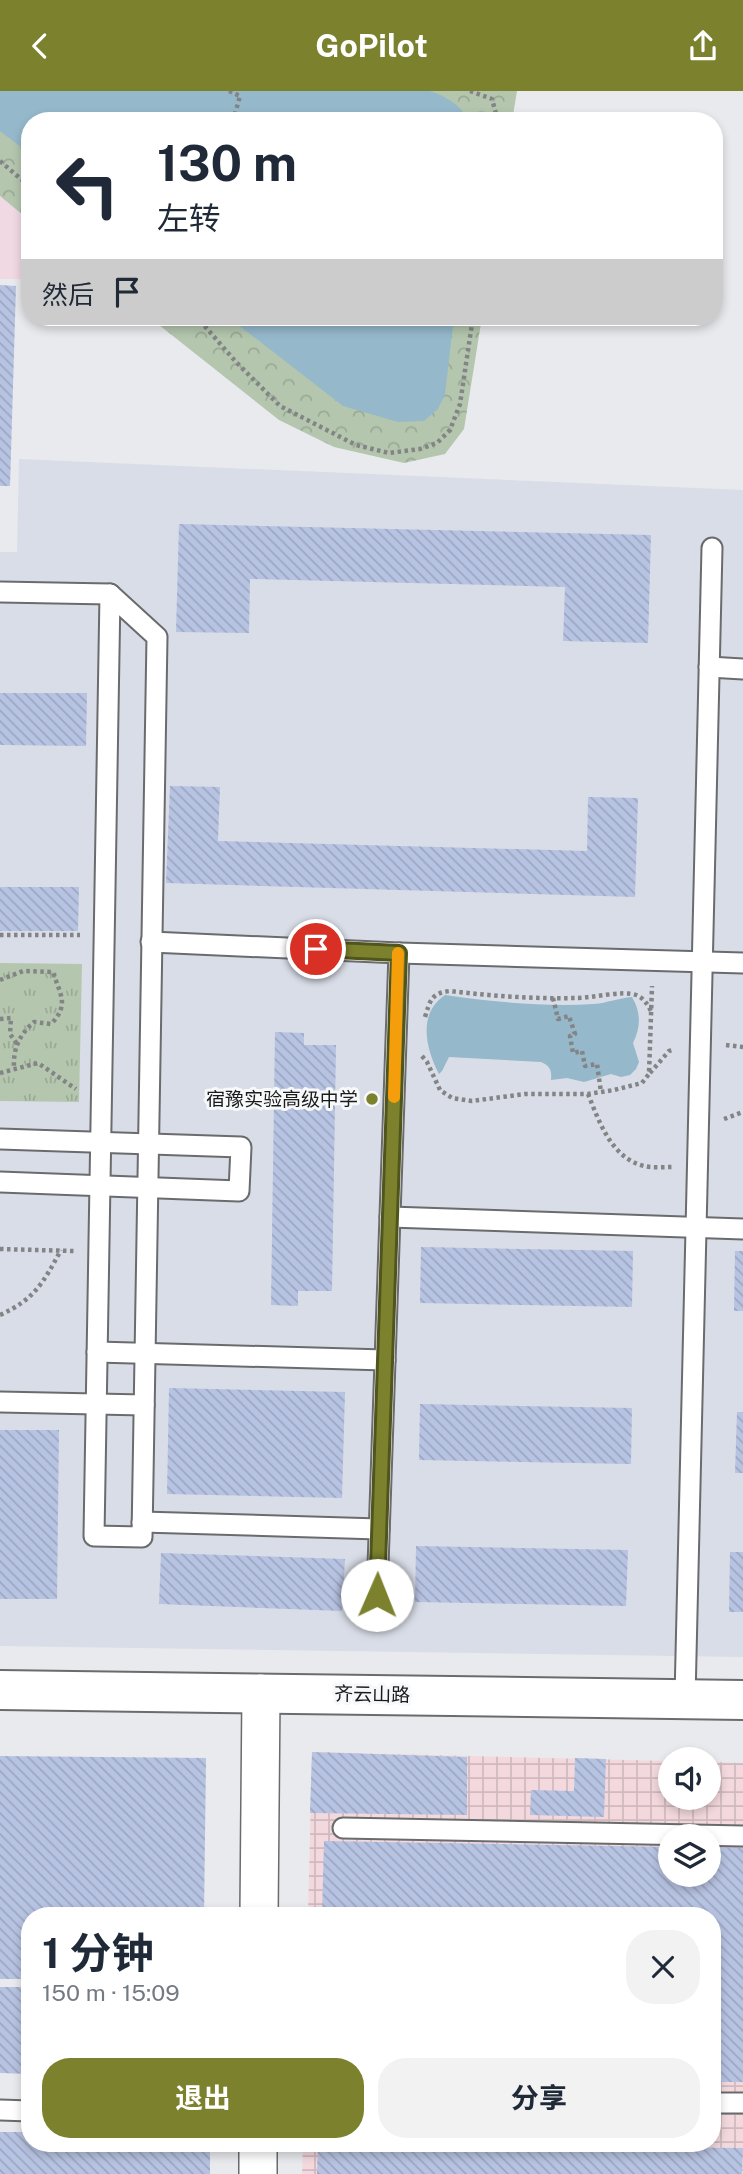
<!DOCTYPE html>
<html lang="zh">
<head>
<meta charset="utf-8">
<style>
	:root { --surface:#fff; --page:#f2f2f3; --text:#1f2937; --muted:#747a83; --accent:#7b812c }
	body { margin:0; font-family:"Public Sans","Noto Sans SC",sans-serif; background:var(--page); color:var(--text); height:100vh; display:flex; flex-direction:column; font-size:26px; white-space:nowrap }
	* { box-sizing:border-box; margin:0 }
	p { font-size:23px; color:var(--muted) }
	.icon { flex:none; width:38px; height:38px; fill:none; stroke:currentColor; stroke-width:2; stroke-linecap:round; stroke-linejoin:round }
	.map { position:relative; flex:1; overflow:hidden }
	.details { position:absolute; left:21px; top:1816px; width:700px; height:245px; display:flex; flex-direction:column; background:var(--surface); border-radius:28px; box-shadow:0 4px 10px #0003 }
	.details>* { flex:none }
	.guide { position:absolute; left:21px; top:21px; width:702px; height:214px; border-radius:28px; box-shadow:0 4px 10px #0003; background:#fff; color:var(--text); overflow:hidden }
	.controls { position:absolute; left:658px; top:1656px; display:grid; gap:14px }
	.controls a { display:grid; place-items:center; width:63px; height:63px; border-radius:50%; background:var(--surface); box-shadow:0 4px 10px #0003; font-size:35px }
	.pin { position:absolute; display:grid; place-items:center; width:60px; height:60px; color:#fff; margin:-30px; border:4px solid #fff; border-radius:50%; box-shadow:0 2px 7px #0007 }
	.me { position:absolute; width:77px; margin:-38px; rotate:1deg; stroke-linejoin:round; filter:drop-shadow(0 0 5px #0008) }
	.turn { display:flex; align-items:center; gap:24px; height:147px; padding:0 21px; font-size:32px }
	.turn .icon { width:91px; height:91px; stroke-width:2.5 }
	.turn b { display:block; font-size:49px; line-height:60px }
	.then { display:flex; align-items:center; height:66px; padding:0 21px; background:#0003; gap:14px; font-size:26px }
	.round { display:grid; place-items:center; flex:none; width:74px; height:74px; border-radius:28px; background:var(--page) }
	.headline { display:flex; align-items:center; justify-content:space-between; height:119px; padding:0 21px }
	h1 { font-size:42px; font-weight:700; line-height:52px }
	.cta { display:flex; gap:14px; margin-top:auto; padding:14px 21px }
	.cta a { flex:1; height:80px; border-radius:28px; background:var(--accent); color:#fff; font-size:28px; font-weight:700; line-height:80px; text-align:center }
	.cta a+a { background:var(--page); color:var(--text) }
	header { display:flex; justify-content:space-between; align-items:center; height:91px; padding:0 21px; background:var(--accent); color:#fff; font-size:32px; font-weight:700 }
	.map>svg:first-child { display:block }
	.commercial { fill:#f1d9e4 }
	.industrial { fill:url(#industrial-grid); fill-rule:evenodd }
	.built { fill:#d9dde7 }
	.grass { fill:url(#grass-tufts) }
	.park { fill:url(#park-crowns) }
	.water { fill:#95b8cb }
	.building { fill:url(#building-back-hatch) }
	.lines { fill:none; stroke-linecap:round; stroke-linejoin:round }
	.service-casing { stroke:#6a6b6d; stroke-width:23 }
	.minor-casing { stroke:#6a6b6d; stroke-width:40 }
	.tertiary-casing { stroke:#6a6b6d; stroke-width:42 }
	.path { stroke:#838486; stroke-width:4.5; stroke-dasharray:3.5 3.5; stroke-linecap:butt }
	.service { stroke:#fff; stroke-width:19 }
	.minor { stroke:#fff; stroke-width:37 }
	.tertiary { stroke:#fff; stroke-width:38 }
	.route-casing { stroke:#50541d; stroke-width:18 }
	.route { stroke:#7b812c; stroke-width:12 }
	.slow { stroke:#f59e0b; stroke-width:12 }
	.poi-dot { fill:#7b812c; stroke:#f7f8fa; stroke-width:2.5 }
	.labels { text-anchor:middle; dominant-baseline:central; stroke-width:6; stroke-linejoin:round; paint-order:stroke }
	.poi-label { font-size:19px; fill:#1a1b1b; stroke:#f7f8fa; text-anchor:end }
	.street-label { font-size:19px; fill:#1a1b1b; stroke:#f7f8fa }
</style>
</head>
<body>
<header><svg class="icon" aria-label="back" viewBox="0 0 24 24"><path d="M15 5l-7 7 7 7"/></svg>GoPilot<svg class="icon" aria-label="share" viewBox="0 0 24 24"><path d="M12 15V3M7 8l5-5 5 5M5 13v7h14v-7"/></svg></header>
<div class="map">
<svg width="743" height="2083" viewBox="0 0 743 2083">
	<defs>
		<pattern id="industrial-grid" width="8" height="8" patternUnits="userSpaceOnUse" patternTransform="scale(1.75)"><rect width="8" height="8" fill="#f3d9de"/><path d="M0 4h8M4 0v8" fill="none" stroke="#d0babe"/></pattern>
		<pattern id="grass-tufts" width="24" height="20" patternUnits="userSpaceOnUse" patternTransform="scale(1.75)"><rect width="24" height="20" fill="#b4c6ae"/><path d="M3 7l-1-3M5 7V3M7 7l1-3M15 17l-1-3M17 17v-4M19 17l1-3" fill="none" stroke="#9aaa95"/></pattern>
		<pattern id="park-crowns" width="20" height="18" patternUnits="userSpaceOnUse" patternTransform="scale(1.75)"><rect width="20" height="18" fill="#b4c6ae"/><path d="M2 6a3 3 0 1 1 6 0M12 15a3 3 0 1 1 6 0" fill="none" stroke="#9aaa95"/></pattern>
		<pattern id="building-back-hatch" width="6" height="6" patternUnits="userSpaceOnUse" patternTransform="scale(1.75)"><rect width="6" height="6" fill="#b7c3e2"/><path d="M-1 5l2 2M0 0l6 6M5-1l2 2" fill="none" stroke="#9da7c1"/></pattern>
	</defs>
	<rect width="100%" height="100%" fill="#e9eaed"/>
	<!-- commercial -->
	<path class="commercial" d="M0 105 28 129 24 188H0Z"/>
	<!-- industrial -->
	<path class="industrial" d="M312 1661 670 1670V1706H709V1671L743 1672V2083H302L303 2053H712V1825H308ZM670 1745H709V1783H670Z"/>
	<!-- built -->
	<path class="built" d="M19 368 743 399V1566L0 1555V461H17Z"/>
	<!-- grass -->
	<path class="grass" d="M0 872 82 873 79 1011 0 1010Z"/>
	<!-- park -->
	<g class="park">
		<path d="M0 0H517L512 30H30V130L0 105Z"/>
		<path d="M149 226H482L464 338 445 363 404 372 334 356 279 329Z"/>
	</g>
	<!-- water -->
	<g class="water">
		<path d="M0 0H430C447 6 460 13 469 30H30V63L0 40Z"/>
		<path d="M228 226H454L445 303 438 318 424 330 398 331 343 315Z"/>
		<path d="M445 904C491 911 547 916 594 913 607 912 619 907 632 906 641 921 641 936 633 952L639 971 636 978 630 984 621 986 611 983 584 991 567 987 551 989C552 979 550 975 541 971L449 966 442 980 439 983C426 958 417 923 445 904Z"/>
	</g>
	<!-- building -->
	<g class="building">
		<path d="M0 194 16 195 10 395H0Z"/>
		<path d="M179 433 651 444 648 552 563 550 565 496 250 488 249 542 176 541Z"/>
		<path d="M0 602H87L86 655 0 654Z"/>
		<path d="M170 695 220 696 218 750 587 760 588 706 638 707 635 806 166 792Z"/>
		<path d="M0 796H79L78 840H0Z"/>
		<path d="M275 941 304 942V954H336L332 1200H298V1215L271 1214Z"/>
		<path d="M421 1156 633 1160 632 1216 420 1212Z"/>
		<path d="M735 1160H743V1220H734Z"/>
		<path d="M169 1297 345 1301 342 1407 167 1403Z"/>
		<path d="M420 1313 632 1317 631 1373 419 1369Z"/>
		<path d="M737 1321H743V1382H735Z"/>
		<path d="M0 1339H59L57 1508H0Z"/>
		<path d="M416 1455 628 1459 626 1515 415 1511Z"/>
		<path d="M730 1461H743V1521H729Z"/>
		<path d="M161 1462 345 1468 342 1520 159 1513Z"/>
		<path d="M312 1661 467 1666V1724L310 1722Z"/>
		<path d="M0 1665 206 1667 204 1825H30V1888H0Z"/>
		<path d="M575 1667 606 1668 604 1726 530 1724 531 1699 574 1700Z"/>
		<path d="M324 1750 670 1756V1783H709V1756L743 1757V1991H712V1825H322Z"/>
		<path d="M0 1896H30V1983L0 1982Z"/>
		<path d="M0 2041H30V2053H210V2083H0Z"/>
		<path d="M318 2053 743 2057 742 2083H317Z"/>
	</g>
	<g class="lines">
		<defs>
			<g id="service">
				<path d="M0 501 110 503"/>
				<path d="M110 503 157 546 142 1446 94 1445Z"/>
				<path d="M709 576 743 578"/>
				<path d="M151 851 399 862 743 872"/>
				<path d="M0 1048 241 1056 239 1100 0 1091"/>
				<path d="M390 1126 743 1138"/>
				<path d="M97 1261 385 1269"/>
				<path d="M0 1311 144 1314"/>
				<path d="M142 1431 379 1438"/>
				<path d="M377 1504 399 862"/>
				<path d="M685 1607 712 457"/>
				<path d="M343 1737 743 1745"/>
				<path d="M712 2012H743"/>
				<path d="M0 2019 30 2020"/>
			</g>
			<g id="minor">
				<path d="M259 1825 261 1602"/>
				<path d="M258 2083V2053"/>
			</g>
			<path id="tertiary" d="M0 1599 743 1609"/>
		</defs>
		<!-- service casing -->
		<use href="#service" class="service-casing"/>
		<!-- minor casing -->
		<use href="#minor" class="minor-casing"/>
		<!-- tertiary casing -->
		<use href="#tertiary" class="tertiary-casing"/>
		<!-- path -->
		<g class="path">
			<path d="M229 0 240 5 233 30"/>
			<path d="M470 0 492 8 498 30"/>
			<path d="M0 70 30 96"/>
			<path d="M194 226 202 232 236 271 280 315 356 354 389 362 420 358 437 352 450 339 460 313 473 226"/>
			<path d="M0 844H80"/>
			<path d="M0 889 23 880 53 881C60 904 70 913 51 933L34 931C19 944 13 958 14 977"/>
			<path d="M553 907 558 928 569 925 575 943 570 945 573 962 582 960 585 975 597 973 601 1001"/>
			<path d="M425 926C430 910 431 902 450 900 492 905 534 908 576 907 593 907 623 899 636 904 644 907 647 913 651 920"/>
			<path d="M0 928 11 927 10 943 17 953"/>
			<path d="M726 954 743 956"/>
			<path d="M422 965 427 971 440 999 452 1007 472 1010 525 1003H588L614 999 642 992 649 983 652 895"/>
			<path d="M0 982 38 972 76 998"/>
			<path d="M650 982 669 960 673 959"/>
			<path d="M588 1003C599 1030 611 1067 644 1075 652 1077 663 1076 672 1076"/>
			<path d="M724 1028 743 1021"/>
			<path d="M0 1158 74 1160"/>
			<path d="M0 1224C35 1208 43 1192 61 1159"/>
		</g>
		<!-- service -->
		<use href="#service" class="service"/>
		<!-- minor -->
		<use href="#minor" class="minor"/>
		<!-- tertiary -->
		<use href="#tertiary" class="tertiary"/>
	</g>
	<g class="lines">
		<defs>
			<path id="route" d="M316 858 399 862 377 1504"/>
		</defs>
		<!-- route casing -->
		<use href="#route" class="route-casing"/>
		<!-- route -->
		<use href="#route" class="route"/>
		<!-- slow -->
		<path class="slow" d="M394 1006 398 862"/>
	</g>
	<!-- markers -->
	<circle class="poi-dot" cx="372" cy="1008" r="7"/>
	<g class="labels">
		<!-- poi labels -->
		<g class="poi-label">
			<text x="358" y="1008">宿豫实验高级中学</text>
		</g>
		<!-- street labels -->
		<g class="street-label">
			<text transform="translate(372 1603) rotate(1)">齐云山路</text>
		</g>
	</g>
</svg>
<div class="controls">
<a><svg class="icon" aria-label="sound" viewBox="0 0 24 24"><path d="M4 9h4l5-4v14l-5-4H4zM17 9q2 3 0 6"/></svg></a>
<a><svg class="icon" aria-label="layers" viewBox="0 0 24 24"><path d="M12 4l9 5-9 5-9-5zM3 14l9 5 9-5"/></svg></a>
</div>
<div class="pin" style="left:316px;top:858px;background:#d93025"><svg class="icon" aria-label="arrive" viewBox="0 0 24 24"><path d="M6 21V4h12l-3 4 3 4H6"/></svg></div>
<svg class="me" style="left:377px;top:1504px" viewBox="-20 -20 40 40"><circle r="19" fill="#fff"/><path d="M0-13L10 11 0 6-10 11z" fill="#7b812c"/></svg>
<div class="guide">
<div class="turn"><svg class="icon" aria-label="left" viewBox="0 0 24 24"><path d="M17 20v-9H6M10 6l-5 5 5 5"/></svg><div><b>130 m</b>左转</div></div>
<div class="then">然后<svg class="icon" aria-label="arrive" viewBox="0 0 24 24"><path d="M6 21V4h12l-3 4 3 4H6"/></svg></div>
</div>
<section class="details">
<div class="headline"><div><h1>1 分钟</h1><p>150 m · 15:09</p></div><a class="round"><svg class="icon" aria-label="close" viewBox="0 0 24 24"><path d="M6 6l12 12M18 6L6 18"/></svg></a></div>
<div class="cta"><a>退出</a><a>分享</a></div>
</section>
</div>
</body>
</html>
